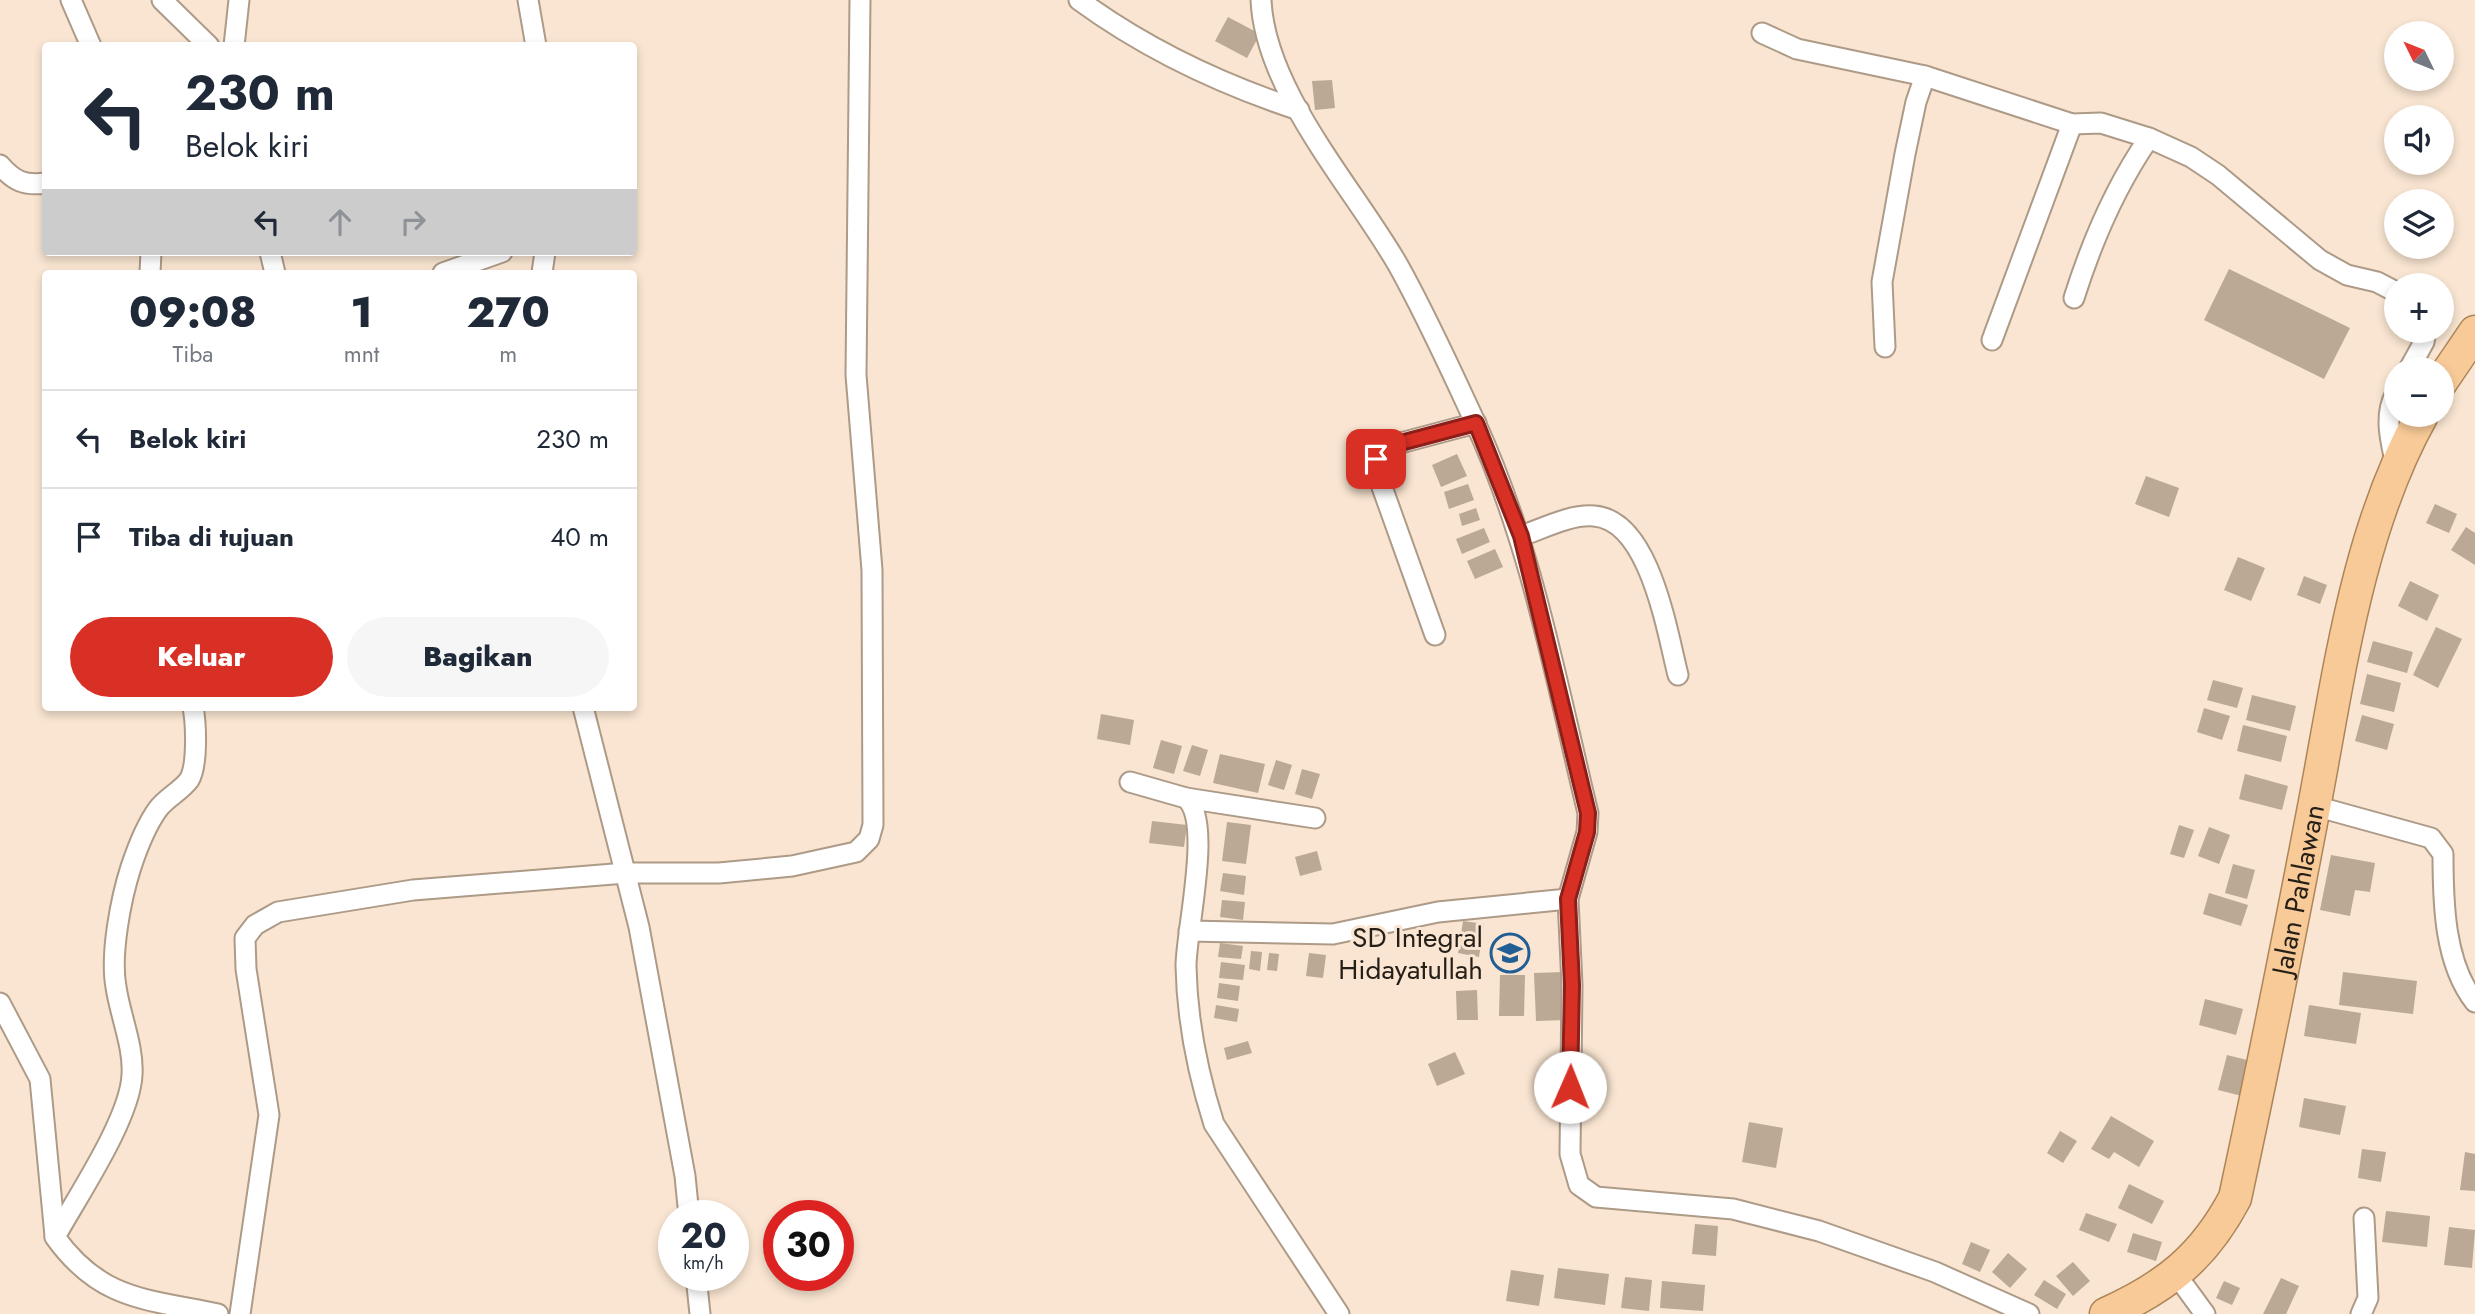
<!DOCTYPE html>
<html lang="id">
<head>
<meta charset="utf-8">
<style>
	:root { --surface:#fff; --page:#f6f6f7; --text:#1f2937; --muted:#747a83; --line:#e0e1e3; --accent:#d93025 }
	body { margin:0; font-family:Jost,sans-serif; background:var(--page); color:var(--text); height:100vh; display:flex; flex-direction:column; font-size:26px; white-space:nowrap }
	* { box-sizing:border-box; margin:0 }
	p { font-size:23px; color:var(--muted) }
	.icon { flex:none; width:38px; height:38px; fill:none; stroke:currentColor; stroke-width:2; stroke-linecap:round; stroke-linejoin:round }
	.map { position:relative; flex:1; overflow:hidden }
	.panel { position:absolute; left:42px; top:270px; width:595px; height:441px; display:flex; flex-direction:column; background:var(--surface); border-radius:7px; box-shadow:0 4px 10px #0003 }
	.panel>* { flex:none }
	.top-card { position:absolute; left:42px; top:42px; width:595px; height:214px; border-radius:7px; box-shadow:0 4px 10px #0003; background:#fff; color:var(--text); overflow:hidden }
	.needle { width:46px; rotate:313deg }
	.buttons { position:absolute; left:2384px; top:21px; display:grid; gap:14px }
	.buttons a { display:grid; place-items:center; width:70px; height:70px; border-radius:50%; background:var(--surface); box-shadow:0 4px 10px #0003; font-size:35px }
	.speed { position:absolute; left:658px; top:1200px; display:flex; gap:14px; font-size:35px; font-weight:700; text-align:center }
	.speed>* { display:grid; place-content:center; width:91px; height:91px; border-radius:50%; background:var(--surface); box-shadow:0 4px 10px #0003; line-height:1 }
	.speed small { font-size:18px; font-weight:400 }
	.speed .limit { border:10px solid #d22; background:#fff; color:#111 }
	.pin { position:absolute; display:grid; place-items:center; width:60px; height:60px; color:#fff; margin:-30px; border-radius:14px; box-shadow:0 4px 10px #0006 }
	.me { position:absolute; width:77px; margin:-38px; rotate:1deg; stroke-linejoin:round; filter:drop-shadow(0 0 5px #0008) }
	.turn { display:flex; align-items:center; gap:24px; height:147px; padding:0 28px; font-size:32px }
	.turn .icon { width:91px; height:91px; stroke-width:2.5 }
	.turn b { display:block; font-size:49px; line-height:60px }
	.lanes { display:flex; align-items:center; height:66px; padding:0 28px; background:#0003; justify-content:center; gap:35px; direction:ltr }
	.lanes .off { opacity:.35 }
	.eta { display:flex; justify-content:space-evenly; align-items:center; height:119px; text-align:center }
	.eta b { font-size:42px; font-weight:800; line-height:49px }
	.primary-button { display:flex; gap:14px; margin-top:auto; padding:14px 28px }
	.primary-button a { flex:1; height:80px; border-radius:42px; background:var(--accent); color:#fff; font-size:28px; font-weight:800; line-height:80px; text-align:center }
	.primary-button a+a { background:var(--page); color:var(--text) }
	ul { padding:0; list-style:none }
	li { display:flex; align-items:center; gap:21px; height:98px; padding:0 28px; border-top:2px solid var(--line) }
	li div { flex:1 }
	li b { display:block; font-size:26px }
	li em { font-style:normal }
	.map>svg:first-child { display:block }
	.building { fill:#bba895 }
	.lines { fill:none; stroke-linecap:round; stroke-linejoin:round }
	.minor-casing { stroke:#ad9a87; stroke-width:23 }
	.trunk-casing { stroke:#ad855a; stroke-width:35 }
	.minor { stroke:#fff; stroke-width:19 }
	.trunk { stroke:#f8ca98; stroke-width:32 }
	.route-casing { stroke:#8d1f18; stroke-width:18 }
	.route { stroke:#d93025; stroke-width:12 }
	.labels { text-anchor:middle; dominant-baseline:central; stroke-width:6; stroke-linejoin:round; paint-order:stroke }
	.street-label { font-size:28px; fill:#261f17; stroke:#f9e5d1 }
	.poi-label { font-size:28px; fill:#261f17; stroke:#f9e5d1; text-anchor:end }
</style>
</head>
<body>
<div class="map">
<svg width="2475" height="1314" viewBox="0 0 2475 1314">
	<rect width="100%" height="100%" fill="#f9e5d1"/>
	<!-- building -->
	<g class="building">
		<path d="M1228 17 1260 34 1247 58 1215 41Z"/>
		<path d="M1332 80 1335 108 1315 110 1312 81Z"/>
		<path d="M2229 269 2350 328 2324 379 2204 320Z"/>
		<path d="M1457 454 1467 476 1441 487 1432 465Z"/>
		<path d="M2146 476 2179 488 2169 517 2135 504Z"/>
		<path d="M1468 484 1474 500 1449 509 1444 492Z"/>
		<path d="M2435 504 2457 514 2449 533 2426 523Z"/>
		<path d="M1476 508 1480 520 1462 526 1459 514Z"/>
		<path d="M2466 527 2475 533V565L2451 550Z"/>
		<path d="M1484 528 1490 542 1462 554 1456 539Z"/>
		<path d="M1495 549 1503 567 1475 579 1467 561Z"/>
		<path d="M2238 557 2265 568 2251 601 2224 590Z"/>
		<path d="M2304 576 2327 585 2320 604 2297 595Z"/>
		<path d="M2410 581 2439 595 2427 621 2398 606Z"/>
		<path d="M2436 627 2462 639 2438 688 2413 675Z"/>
		<path d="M2373 641 2413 652 2407 673 2367 662Z"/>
		<path d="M2367 674 2401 683 2394 712 2360 704Z"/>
		<path d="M2213 680 2243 688 2237 708 2207 700Z"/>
		<path d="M2252 695 2296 706 2290 731 2246 720Z"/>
		<path d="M2204 708 2230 716 2222 740 2197 732Z"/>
		<path d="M1101 714 1134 720 1130 745 1097 739Z"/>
		<path d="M2362 715 2394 724 2387 750 2355 741Z"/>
		<path d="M2243 725 2287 736 2281 762 2237 751Z"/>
		<path d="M1161 740 1182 746 1174 774 1153 768Z"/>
		<path d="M1192 745 1208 750 1200 776 1183 771Z"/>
		<path d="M1220 754 1265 764 1258 793 1213 783Z"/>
		<path d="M1276 760 1292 765 1284 790 1268 785Z"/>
		<path d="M1302 769 1320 774 1312 799 1295 794Z"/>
		<path d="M2245 774 2288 786 2282 810 2239 799Z"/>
		<path d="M1152 821 1187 825 1184 847 1149 843Z"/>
		<path d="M1227 822 1251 825 1246 864 1222 861Z"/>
		<path d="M2179 825 2194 830 2184 858 2170 854Z"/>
		<path d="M2209 827 2230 835 2219 864 2198 856Z"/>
		<path d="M1317 851 1322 870 1300 876 1295 857Z"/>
		<path d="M2331 855 2375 863 2370 892 2355 890 2350 916 2320 910Z"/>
		<path d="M2233 864 2255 870 2247 899 2225 893Z"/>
		<path d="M1223 873 1246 876 1244 895 1220 891Z"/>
		<path d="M2209 893 2248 905 2241 926 2203 914Z"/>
		<path d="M1222 900 1245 902 1243 920 1220 917Z"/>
		<path d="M1463 921 1484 924 1479 957 1458 953Z"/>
		<path d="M1220 943 1243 946 1241 959 1218 957Z"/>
		<path d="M1251 951 1262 952 1260 971 1249 969Z"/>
		<path d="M1269 953 1279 954 1277 971 1267 970Z"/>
		<path d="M1309 953 1326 955 1323 978 1306 976Z"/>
		<path d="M1221 962 1245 965 1243 980 1219 978Z"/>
		<path d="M1564 972 1565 1020 1536 1021 1534 973Z"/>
		<path d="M2343 972 2417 981 2413 1014 2339 1005Z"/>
		<path d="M1500 975H1525L1524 1016H1499Z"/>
		<path d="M1219 983 1240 986 1238 1001 1217 998Z"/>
		<path d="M1477 990 1478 1020H1457L1456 991Z"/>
		<path d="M2205 999 2243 1009 2236 1035 2199 1025Z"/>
		<path d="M1216 1005 1239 1009 1237 1022 1214 1018Z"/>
		<path d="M2309 1005 2361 1013 2356 1044 2304 1036Z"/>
		<path d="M1248 1041 1252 1053 1227 1060 1224 1048Z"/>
		<path d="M1455 1052 1465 1074 1437 1086 1428 1064Z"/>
		<path d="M2227 1055 2251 1061 2242 1096 2218 1090Z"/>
		<path d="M2304 1098 2346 1106 2340 1135 2299 1127Z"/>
		<path d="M2111 1116 2154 1141 2139 1167 2114 1152 2109 1159 2091 1149Z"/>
		<path d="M1749 1122 1783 1128 1776 1168 1742 1162Z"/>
		<path d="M2060 1131 2077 1141 2063 1163 2047 1153Z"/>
		<path d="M2362 1149 2386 1152 2381 1182 2358 1178Z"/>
		<path d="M2465 1152 2475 1154V1191L2460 1190Z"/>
		<path d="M2129 1184 2164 1201 2152 1224 2118 1208Z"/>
		<path d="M2386 1211 2430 1216 2427 1247 2382 1242Z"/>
		<path d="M2086 1213 2117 1224 2109 1242 2079 1230Z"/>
		<path d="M1695 1224 1718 1226 1716 1256 1692 1254Z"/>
		<path d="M2449 1227 2475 1230 2472 1268 2444 1265Z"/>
		<path d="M2133 1233 2162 1242 2156 1261 2127 1252Z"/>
		<path d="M1971 1242 1990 1250 1980 1272 1962 1264Z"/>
		<path d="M2008 1253 2027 1269 2010 1288 1992 1272Z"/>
		<path d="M2073 1262 2090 1281 2073 1296 2056 1276Z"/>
		<path d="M1558 1268 1609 1274 1605 1305 1554 1298Z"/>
		<path d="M1511 1270 1544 1275 1539 1306 1506 1301Z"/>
		<path d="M1625 1277 1652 1280 1649 1311 1621 1308Z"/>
		<path d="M2281 1278 2299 1286 2286 1314H2263Z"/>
		<path d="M2044 1280 2066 1294 2057 1309 2034 1295Z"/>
		<path d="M1662 1281 1705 1285 1703 1311 1660 1308Z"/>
		<path d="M2224 1281 2240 1288 2232 1305 2216 1298Z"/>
	</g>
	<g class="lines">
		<defs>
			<g id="minor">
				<path d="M71 0 91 46"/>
				<path d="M162 0 209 46"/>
				<path d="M528 0 536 46"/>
				<path d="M1079 0C1146 49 1220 84 1299 110"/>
				<path d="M1261 0C1265 91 1353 187 1398 265 1426 315 1451 370 1475 422 1532 546 1556 681 1588 813L1587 832 1568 899"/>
				<path d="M1762 33 1797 49 1925 76 2072 124 2101 123 2149 138 2191 157 2218 175 2320 260 2347 275 2377 282 2396 292"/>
				<path d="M234 46 239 0"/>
				<path d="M0 165C14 181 24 186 46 183"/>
				<path d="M270 252 275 273"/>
				<path d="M150 273 151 252"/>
				<path d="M443 273 502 252"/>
				<path d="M542 273 545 252"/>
				<path d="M2074 298C2092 241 2115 187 2149 138"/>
				<path d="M1992 340 2072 124"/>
				<path d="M1885 347 1882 282 1905 154 1916 102 1925 76"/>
				<path d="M2409 369 2424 342 2426 331"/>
				<path d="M2396 393C2383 416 2391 441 2396 466"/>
				<path d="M1521 536C1542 529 1570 514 1594 516 1650 520 1667 632 1678 675"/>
				<path d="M1435 635 1382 487 1376 455 1393 445 1476 423"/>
				<path d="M193 707C196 723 198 766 189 780 181 791 166 798 158 809 147 824 137 849 131 867 121 898 110 954 116 987 120 1015 134 1047 132 1075 130 1119 77 1197 55 1237 101 1301 147 1299 218 1314"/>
				<path d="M583 707 639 927 685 1176 689 1216"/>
				<path d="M1130 782 1186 798C1213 821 1186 930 1186 966 1187 1019 1198 1074 1214 1124L1339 1314"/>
				<path d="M1186 798 1315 818"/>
				<path d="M2315 806 2431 838 2443 854C2443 902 2444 963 2475 1002"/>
				<path d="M1189 931 1333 934 1438 912 1568 899 1572 985 1570 1154 1579 1185 1596 1197 1733 1209 1819 1231 1935 1272 2029 1314"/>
				<path d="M0 1003 40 1079 55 1236"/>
				<path d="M2175 1273 2205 1314"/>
				<path d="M696 1276 700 1314"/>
				<path d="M240 1314 269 1115 246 969 245 938 255 925 278 912 413 890 626 873H719L792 866 856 852 869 839 873 825 872 570 856 375 860 0"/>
				<path d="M2361 1314 2368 1298 2364 1218"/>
			</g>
			<g id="trunk">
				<path d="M2441 382 2475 332"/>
				<path id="s1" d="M2106 1314C2166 1287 2204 1257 2235 1198 2263 1068 2289 938 2314 807 2339 677 2356 533 2422 415"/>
			</g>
		</defs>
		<!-- minor casing -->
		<use href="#minor" class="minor-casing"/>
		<!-- trunk casing -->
		<use href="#trunk" class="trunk-casing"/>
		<!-- minor -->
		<use href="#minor" class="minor"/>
		<!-- trunk -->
		<use href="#trunk" class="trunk"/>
	</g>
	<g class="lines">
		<defs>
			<path id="route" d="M1376 459 1378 453 1393 445 1476 423 1521 536 1588 813 1587 832 1568 899 1572 985 1570 1087"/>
		</defs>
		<!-- route casing -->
		<use href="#route" class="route-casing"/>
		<!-- route -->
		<use href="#route" class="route"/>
	</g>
	<!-- icons -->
	<defs>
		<symbol id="school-ring" viewBox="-11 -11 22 22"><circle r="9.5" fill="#f9e5d1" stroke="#215e94" stroke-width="1.5"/><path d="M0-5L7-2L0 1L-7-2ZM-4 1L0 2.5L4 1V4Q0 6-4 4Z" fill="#215e94"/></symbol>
	</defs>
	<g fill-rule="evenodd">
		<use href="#school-ring" x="1488" y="931" width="44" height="44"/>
	</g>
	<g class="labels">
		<!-- street labels -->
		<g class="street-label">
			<text stroke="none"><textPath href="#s1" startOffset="492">Jalan Pahlawan</textPath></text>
		</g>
		<!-- poi labels -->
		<g class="poi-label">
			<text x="1483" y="937">SD Integral<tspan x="1483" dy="32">Hidayatullah</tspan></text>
		</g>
	</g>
</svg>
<div class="buttons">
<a><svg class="needle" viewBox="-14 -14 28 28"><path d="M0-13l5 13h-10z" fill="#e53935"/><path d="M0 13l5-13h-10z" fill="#747a83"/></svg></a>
<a><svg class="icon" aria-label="sound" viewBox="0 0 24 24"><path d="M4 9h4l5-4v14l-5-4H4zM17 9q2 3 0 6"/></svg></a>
<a><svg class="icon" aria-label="layers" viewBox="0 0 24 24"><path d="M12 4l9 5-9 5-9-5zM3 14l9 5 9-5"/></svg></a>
<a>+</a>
<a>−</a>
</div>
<div class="speed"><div>20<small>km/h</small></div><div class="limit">30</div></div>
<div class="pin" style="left:1376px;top:459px;background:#d93025"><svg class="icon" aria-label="arrive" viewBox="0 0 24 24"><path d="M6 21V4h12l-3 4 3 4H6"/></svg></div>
<svg class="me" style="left:1570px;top:1087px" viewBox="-20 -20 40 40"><circle r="19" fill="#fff"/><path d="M0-13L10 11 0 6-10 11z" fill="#d93025"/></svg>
<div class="top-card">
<div class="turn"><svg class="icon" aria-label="left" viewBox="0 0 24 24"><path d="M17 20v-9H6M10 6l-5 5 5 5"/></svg><div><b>230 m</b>Belok kiri</div></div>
<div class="lanes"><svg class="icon" aria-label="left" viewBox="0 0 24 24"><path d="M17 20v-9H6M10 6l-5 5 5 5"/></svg><svg class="icon off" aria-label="ahead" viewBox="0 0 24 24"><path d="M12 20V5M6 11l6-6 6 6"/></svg><svg class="icon off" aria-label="right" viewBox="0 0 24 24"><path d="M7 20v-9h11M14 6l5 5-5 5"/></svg></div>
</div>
<section class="panel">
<div class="eta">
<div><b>09:08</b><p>Tiba</p></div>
<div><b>1</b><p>mnt</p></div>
<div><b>270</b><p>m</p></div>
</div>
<ul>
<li><svg class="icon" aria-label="left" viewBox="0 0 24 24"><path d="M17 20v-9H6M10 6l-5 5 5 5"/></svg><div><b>Belok kiri</b></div><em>230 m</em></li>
<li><svg class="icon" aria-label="arrive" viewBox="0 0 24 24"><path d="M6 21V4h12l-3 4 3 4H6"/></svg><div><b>Tiba di tujuan</b></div><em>40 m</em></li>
</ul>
<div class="primary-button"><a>Keluar</a><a>Bagikan</a></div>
</section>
</div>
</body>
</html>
